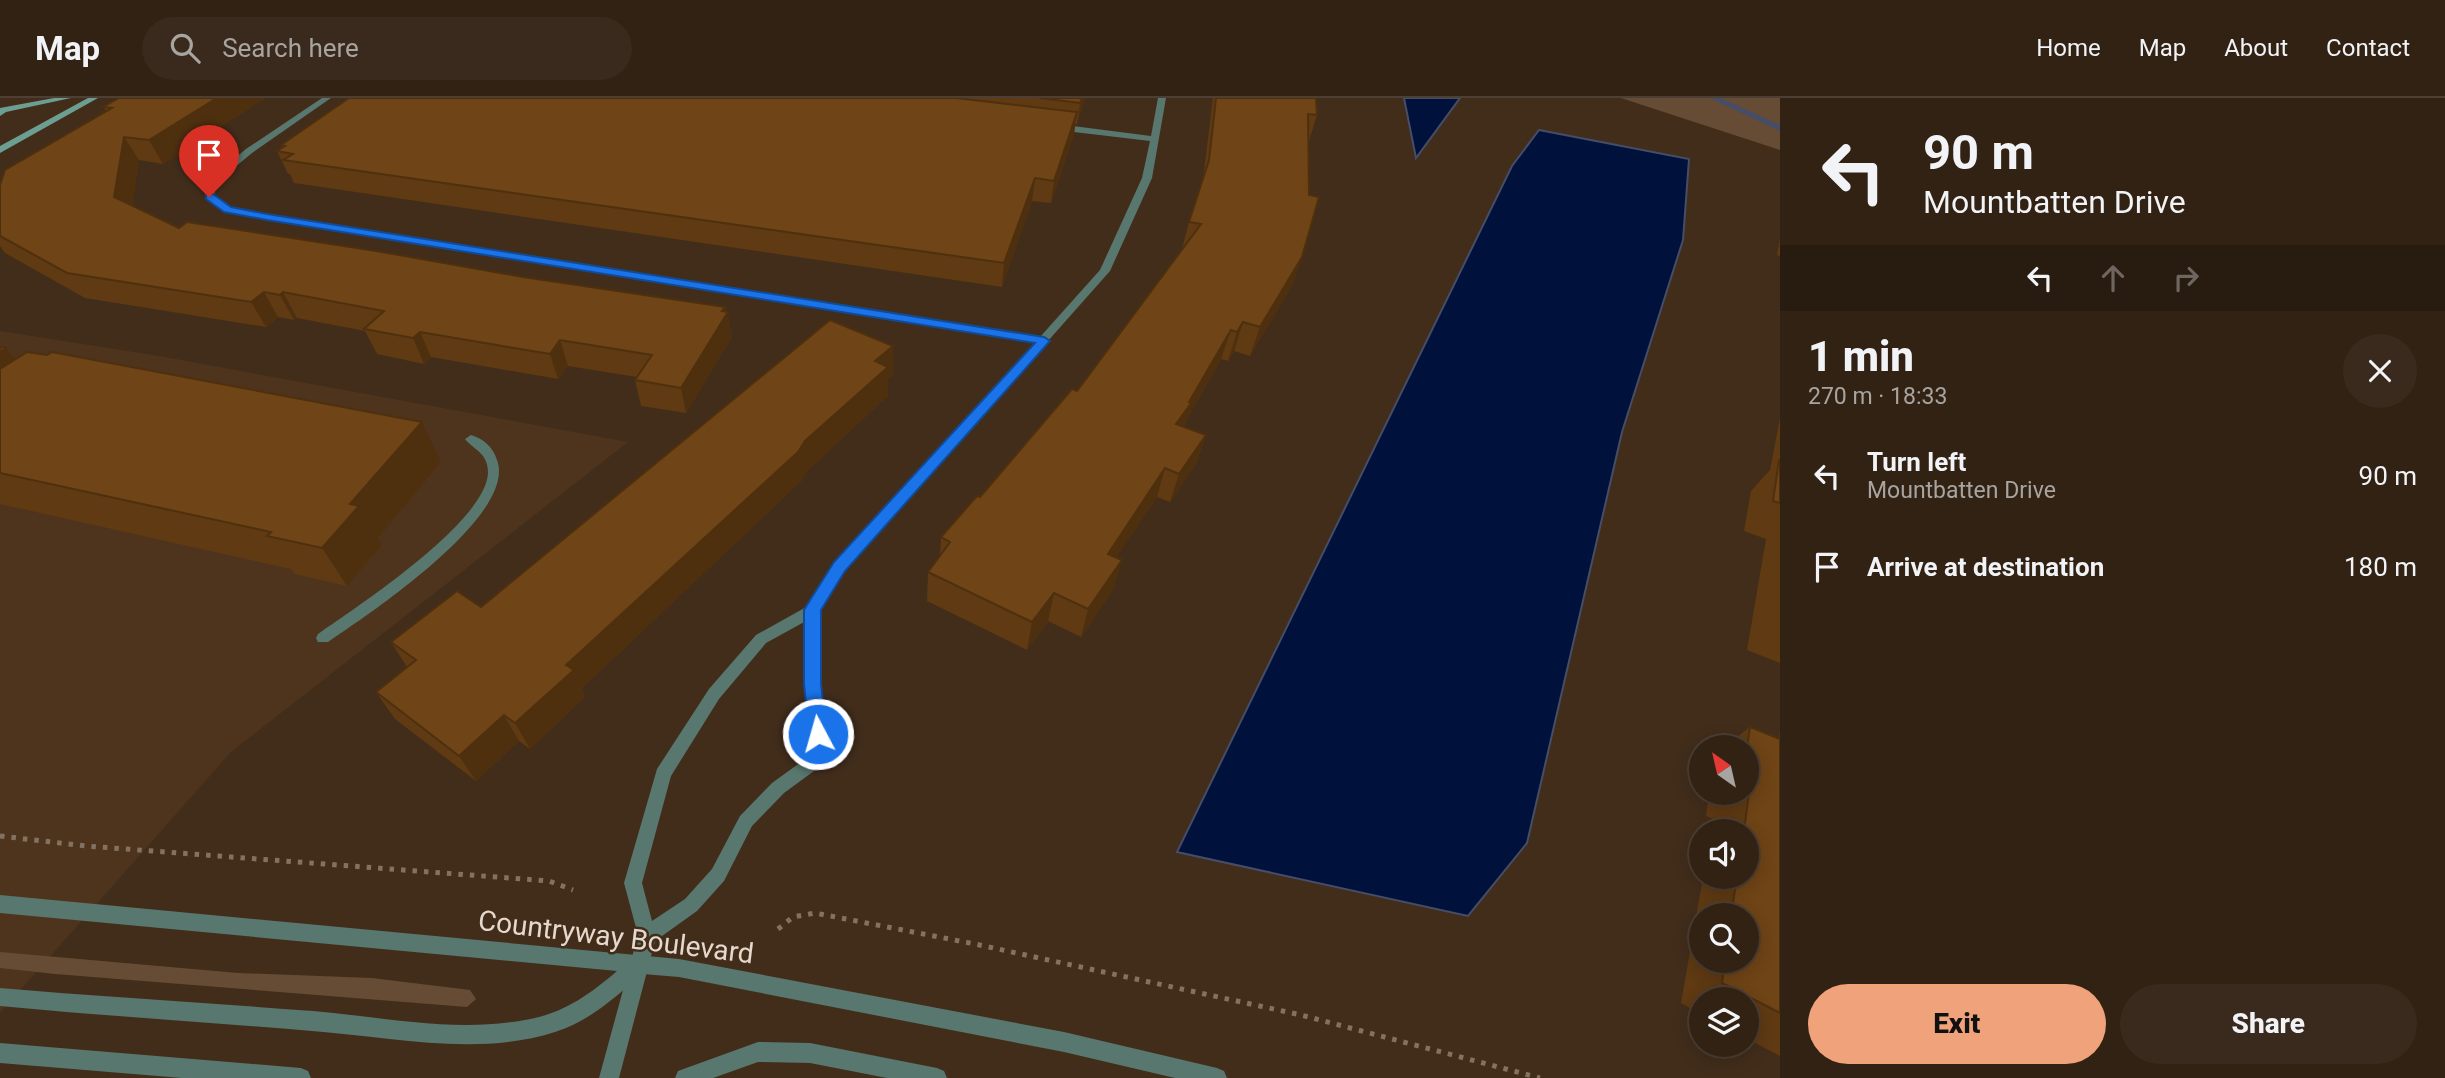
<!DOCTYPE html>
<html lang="en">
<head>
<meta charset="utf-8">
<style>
	:root { --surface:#322214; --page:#3a2a1d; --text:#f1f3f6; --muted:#a8a4a0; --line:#4d3f34; --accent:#f0a27a }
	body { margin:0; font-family:Roboto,sans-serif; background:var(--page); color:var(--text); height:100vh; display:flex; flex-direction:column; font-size:26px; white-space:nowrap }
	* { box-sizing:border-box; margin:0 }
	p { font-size:23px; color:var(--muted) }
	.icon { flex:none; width:38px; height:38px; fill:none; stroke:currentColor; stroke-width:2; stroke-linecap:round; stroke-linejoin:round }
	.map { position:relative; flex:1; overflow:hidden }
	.sheet { display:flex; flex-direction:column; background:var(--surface); width:665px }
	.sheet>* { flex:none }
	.guide { background:#322214; color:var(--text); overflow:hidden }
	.needle { width:46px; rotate:326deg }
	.fabs { position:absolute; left:1689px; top:637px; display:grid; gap:14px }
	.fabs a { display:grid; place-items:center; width:70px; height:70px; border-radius:50%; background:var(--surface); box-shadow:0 4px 18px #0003,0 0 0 2px var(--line); font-size:35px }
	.pin { position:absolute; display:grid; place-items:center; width:60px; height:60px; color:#fff; margin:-72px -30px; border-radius:50% 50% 50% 0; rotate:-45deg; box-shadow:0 0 7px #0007 }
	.pin .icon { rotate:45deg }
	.me { position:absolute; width:77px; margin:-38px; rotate:354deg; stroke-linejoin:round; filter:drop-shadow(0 0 5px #0008) }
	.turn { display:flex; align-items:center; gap:24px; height:147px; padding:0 28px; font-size:32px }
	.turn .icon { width:91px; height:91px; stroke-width:2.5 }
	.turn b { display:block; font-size:49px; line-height:60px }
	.lanes { display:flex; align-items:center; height:66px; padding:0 28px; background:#0003; justify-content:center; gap:35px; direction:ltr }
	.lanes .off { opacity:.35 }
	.round { display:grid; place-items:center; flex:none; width:74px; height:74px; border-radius:37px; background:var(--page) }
	.summary { display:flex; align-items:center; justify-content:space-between; height:119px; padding:0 28px }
	h1 { font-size:42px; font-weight:800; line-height:52px }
	.button { display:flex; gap:14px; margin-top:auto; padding:14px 28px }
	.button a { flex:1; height:80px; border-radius:42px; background:var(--accent); color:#111; font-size:28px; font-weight:800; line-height:80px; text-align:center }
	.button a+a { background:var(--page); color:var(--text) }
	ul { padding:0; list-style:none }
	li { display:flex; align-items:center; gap:21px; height:91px; padding:0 28px }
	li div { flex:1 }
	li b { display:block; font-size:26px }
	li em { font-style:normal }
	header { display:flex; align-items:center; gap:42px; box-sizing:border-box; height:98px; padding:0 35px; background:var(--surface); border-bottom:2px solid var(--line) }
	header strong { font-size:33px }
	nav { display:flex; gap:38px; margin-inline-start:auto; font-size:24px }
	.search { width:490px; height:63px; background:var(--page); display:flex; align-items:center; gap:18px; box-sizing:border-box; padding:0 24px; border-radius:38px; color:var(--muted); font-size:26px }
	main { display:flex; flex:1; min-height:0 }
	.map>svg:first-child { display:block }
	.built { fill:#4e341c }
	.green { fill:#664c34 }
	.water { fill:#00123b; stroke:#454d67; stroke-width:2 }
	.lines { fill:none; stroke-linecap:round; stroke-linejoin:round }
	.stream { fill:#454d67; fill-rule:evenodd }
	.path { stroke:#837162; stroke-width:5; stroke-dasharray:4.5 7; stroke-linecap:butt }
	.service { fill:#58776f; fill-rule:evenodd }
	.minor { fill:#58776f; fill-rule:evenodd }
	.tertiary { fill:#58776f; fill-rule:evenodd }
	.secondary { fill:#6c9e91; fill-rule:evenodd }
	.wall { fill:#5f3a13; fill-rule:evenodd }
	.shaded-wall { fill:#4e300f }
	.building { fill:#6f4416; stroke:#4e300f; stroke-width:2 }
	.route { fill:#1a73e8; stroke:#114b97; stroke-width:2 }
	.labels { text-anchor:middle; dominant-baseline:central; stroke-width:5; stroke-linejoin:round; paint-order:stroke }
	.near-street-label { font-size:28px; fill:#e6d8cd; stroke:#422d1b }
</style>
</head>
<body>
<header>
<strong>Map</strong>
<div class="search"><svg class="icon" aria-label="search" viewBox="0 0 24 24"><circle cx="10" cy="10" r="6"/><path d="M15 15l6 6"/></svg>Search here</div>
<nav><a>Home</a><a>Map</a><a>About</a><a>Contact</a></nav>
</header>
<main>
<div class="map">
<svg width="1780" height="980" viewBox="0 0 1780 980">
	<rect width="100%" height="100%" fill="#422d1b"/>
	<!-- built -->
	<path class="built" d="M0 233 159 258 628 344 231 654 0 915Z"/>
	<!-- green -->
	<g class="green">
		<path d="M1621 0H1780V52Z"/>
		<path d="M0 854 238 875 372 880 470 892 476 901 467 909 55 876 0 870Z"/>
	</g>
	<!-- water -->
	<g class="water">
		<path d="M1404 0H1460L1416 60Z"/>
		<path d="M1539 32 1689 61 1683 142 1622 334 1527 745 1468 818 1177 754 1512 68Z"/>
	</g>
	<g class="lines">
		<!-- stream -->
		<path class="stream" d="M1710 0H1721L1780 27V33Z"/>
		<!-- path -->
		<g class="path">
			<path d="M0 738 86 748 549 783 573 792"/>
			<path d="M778 831 793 819 815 815 975 846 1301 917 1540 980"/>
		</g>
		<!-- service -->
		<path class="service" d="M471 337C484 341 493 349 497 362 518 417 368 517 328 544H318L316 540 318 536C357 509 486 424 488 375 488 355 475 353 465 341Z"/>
		<!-- minor -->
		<path class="minor" d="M322 0H331L252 55 217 84 214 98 231 110 267 116 1040 239 1100 172 1142 80 1150 43 1057 32 1053 29 1057 26 1151 38 1158 0H1166L1152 80 1110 173 845 472 820 512V586L826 636 814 673 784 695 752 728 724 783 697 813 655 843 619 980H599L638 837 624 785 657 671 709 591 756 537 808 508 835 464 1034 245 267 122 225 114 206 101 210 81 246 51ZM806 523 804 586 810 636 801 664 772 685 740 718 712 771 685 801 652 823 642 785 671 678 719 601 766 545Z"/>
		<!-- tertiary -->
		<g class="tertiary">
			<path d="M0 797 679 861 1064 934 1217 970 1224 973 1227 980H1175L1064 954 679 879 643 876C615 899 590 923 555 934 477 959 392 939 312 933 208 924 104 918 0 908V890C104 899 209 905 313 913 383 919 455 935 525 922 562 916 588 898 617 873L0 815Z"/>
			<path d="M758 944 810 945 937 970 944 973 947 980H887L810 965 758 964 713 980H675L678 973Z"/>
			<path d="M0 945 301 970 308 973 311 980H182L0 965Z"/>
		</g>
		<!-- secondary -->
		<g class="secondary">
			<path d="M54 0H71L6 14 0 18V10Z"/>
			<path d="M88 0H98L0 55V48Z"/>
		</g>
	</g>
	<!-- wall -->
	<g class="wall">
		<path d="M119 0H265L163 66 139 62 132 108 179 130 523 179 725 209 732 239 686 315 641 308 635 282 637 279 568 268 558 281 431 259 424 266 377 256 365 233 297 220 294 222 278 219 266 229 85 200 5 155 0 148V87L106 13 103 9Z"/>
		<path d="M349 0H1085L1077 26H1075L1074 36 1051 105 1032 103 1002 189 294 85 290 76H288L277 53 282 50 281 47Z"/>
		<path d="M1213 0H1316L1317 17 1309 43 1302 159 1292 188 1250 258 1234 253 1228 263 1221 261 1186 323 1184 329 1206 337 1196 366 1170 404 1157 399 1116 459 1114 490 1081 539 1048 523 1027 552 927 503 928 474 940 458 941 439 980 399 1077 293 1182 151 1189 124 1203 81Z"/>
		<path d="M1780 141V158L1777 157Z"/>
		<path d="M893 248V277L888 281V298L808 372 801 383 582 590 585 599 530 651 519 643 476 683 395 621 376 594 407 569 391 544 481 509Z"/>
		<path d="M0 249 6 250 15 261 441 364 378 440 382 447 347 488 295 476 291 471 0 406Z"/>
		<path d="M1780 320V565L1747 552 1766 441 1744 433 1751 393 1770 372Z"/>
		<path d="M1750 629 1779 641 1780 633V958L1746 940V901H1701V916L1681 905 1703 779H1746V733H1710L1713 721 1706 718 1709 695H1746V649H1724ZM1701 817H1746V863H1701Z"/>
	</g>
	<!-- shaded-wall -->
	<g class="shaded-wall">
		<path d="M217 0H265L163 66 149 42Z"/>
		<path d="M1082 0H1085L1077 26 1080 5Z"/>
		<path d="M1077 14 1074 36 1051 105 1054 83Z"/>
		<path d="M124 39 139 62 130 123 114 99Z"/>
		<path d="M1035 80 1032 103 1002 189 1004 165Z"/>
		<path d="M1302 159 1292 188 1250 258 1260 229Z"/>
		<path d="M264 194 278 219 266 229 251 204Z"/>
		<path d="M283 194 297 220 294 222 280 197Z"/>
		<path d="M725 209 726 216 728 214 732 239 686 315 681 290Z"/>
		<path d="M1243 224 1234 253 1228 263 1237 234Z"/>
		<path d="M1231 232 1221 261 1186 323 1183 334 1176 326Z"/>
		<path d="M420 234 431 259 424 266 413 240Z"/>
		<path d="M560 242 568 268 558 281 550 256Z"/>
		<path d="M893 248V277L888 281V298L808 372 801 383 582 590 585 599 530 651 515 625 566 567 805 343 875 263Z"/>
		<path d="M6 250 39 290 0 318V254Z"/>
		<path d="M422 324 441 364 378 440 382 447 347 488 322 450 350 406Z"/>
		<path d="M1206 337 1196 366 1170 404 1179 376Z"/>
		<path d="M1165 370 1157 399 1100 484 1108 456Z"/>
		<path d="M1122 462 1114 490 1081 539 1088 511Z"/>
		<path d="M1054 495 1048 523 1027 552 1032 524Z"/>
		<path d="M504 617 519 643 476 683 459 658Z"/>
	</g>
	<!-- building -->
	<g class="building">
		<path d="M119 0H217L149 42 124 39 114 99 179 130 187 124 376 153 523 179 725 209 722 213 728 214 681 290 635 282 652 257 560 242 550 256 420 234 413 240 364 231 384 213 283 194 280 197 264 194 251 204 67 175 0 138V87L5 72 112 10 103 9Z"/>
		<path d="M349 0H956L1077 14 1054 83 1035 80 1004 165 283 62 293 56 277 53 285 48 281 47Z"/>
		<path d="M1040 0H1082L1080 5Z"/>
		<path d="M1216 0H1316L1317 17 1308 16 1309 97 1319 99 1302 159 1260 229 1243 224 1237 234 1231 232 1189 304H1192L1176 326 1206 337 1179 376 1165 370 1108 456 1122 462 1088 511 1054 495 1032 524 928 474 950 444 941 439 977 398 980 399 1072 291 1077 293 1201 126 1189 124 1209 62Z"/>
		<path d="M830 222 893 248 875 263 888 269 805 343 798 354 566 567 574 572 515 625 504 617 459 658 376 594 416 562 391 544 457 493 481 509Z"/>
		<path d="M0 249 6 250 0 254Z"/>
		<path d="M27 254 47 257 52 254 422 324 350 406 359 408 322 450 267 438 271 434 0 375V271Z"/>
		<path d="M1779 362H1780V405L1773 403Z"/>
		<path d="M1750 629 1780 641V915L1722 885 1725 863H1746V817H1731L1737 779H1746V733H1744L1749 695 1746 694V656Z"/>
	</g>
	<!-- route -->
	<path class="route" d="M206 96H213L231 109 267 116 1044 239 1050 243 845 473 821 512V586L827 636 824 642 818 644 812 642 809 636 804 586V512L807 507 834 464 1035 245 267 122 224 114 206 101Z"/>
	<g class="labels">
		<!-- near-street labels -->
		<g class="near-street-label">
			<text transform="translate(616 839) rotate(7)">Countryway Boulevard</text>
		</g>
	</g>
</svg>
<div class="fabs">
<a><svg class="needle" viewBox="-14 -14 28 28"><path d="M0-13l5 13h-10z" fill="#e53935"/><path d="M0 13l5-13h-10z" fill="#a8a4a0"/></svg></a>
<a><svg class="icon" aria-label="sound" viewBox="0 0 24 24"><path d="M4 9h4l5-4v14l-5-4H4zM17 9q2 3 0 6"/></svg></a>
<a><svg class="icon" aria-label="search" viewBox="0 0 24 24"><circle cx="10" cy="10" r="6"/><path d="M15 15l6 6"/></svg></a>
<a><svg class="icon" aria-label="layers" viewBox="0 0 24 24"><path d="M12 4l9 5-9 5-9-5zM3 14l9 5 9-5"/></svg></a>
</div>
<div class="pin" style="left:209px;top:99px;background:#d93025"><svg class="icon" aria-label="arrive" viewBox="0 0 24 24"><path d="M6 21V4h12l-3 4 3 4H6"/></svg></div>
<svg class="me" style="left:818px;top:636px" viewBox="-20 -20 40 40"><circle r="17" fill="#1a73e8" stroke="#fff" stroke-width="3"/><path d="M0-11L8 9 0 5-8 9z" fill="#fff"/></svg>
</div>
<section class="sheet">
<div class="guide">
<div class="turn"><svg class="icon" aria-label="left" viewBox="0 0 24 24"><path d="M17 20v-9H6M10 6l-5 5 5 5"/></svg><div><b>90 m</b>Mountbatten Drive</div></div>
<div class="lanes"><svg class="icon" aria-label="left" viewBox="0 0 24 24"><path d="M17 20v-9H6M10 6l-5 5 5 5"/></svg><svg class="icon off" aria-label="ahead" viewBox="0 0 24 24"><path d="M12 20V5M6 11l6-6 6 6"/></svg><svg class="icon off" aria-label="right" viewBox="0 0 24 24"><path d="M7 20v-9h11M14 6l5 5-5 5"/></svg></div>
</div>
<div class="summary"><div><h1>1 min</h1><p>270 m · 18:33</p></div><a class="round"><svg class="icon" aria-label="close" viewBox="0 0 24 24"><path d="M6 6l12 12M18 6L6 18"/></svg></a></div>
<ul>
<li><svg class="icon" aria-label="left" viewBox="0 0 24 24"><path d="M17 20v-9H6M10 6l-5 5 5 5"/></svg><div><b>Turn left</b><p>Mountbatten Drive</p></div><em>90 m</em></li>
<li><svg class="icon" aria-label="arrive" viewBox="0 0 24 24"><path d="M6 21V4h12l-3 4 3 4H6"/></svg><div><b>Arrive at destination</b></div><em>180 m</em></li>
</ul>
<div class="button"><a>Exit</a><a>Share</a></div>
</section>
</main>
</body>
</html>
